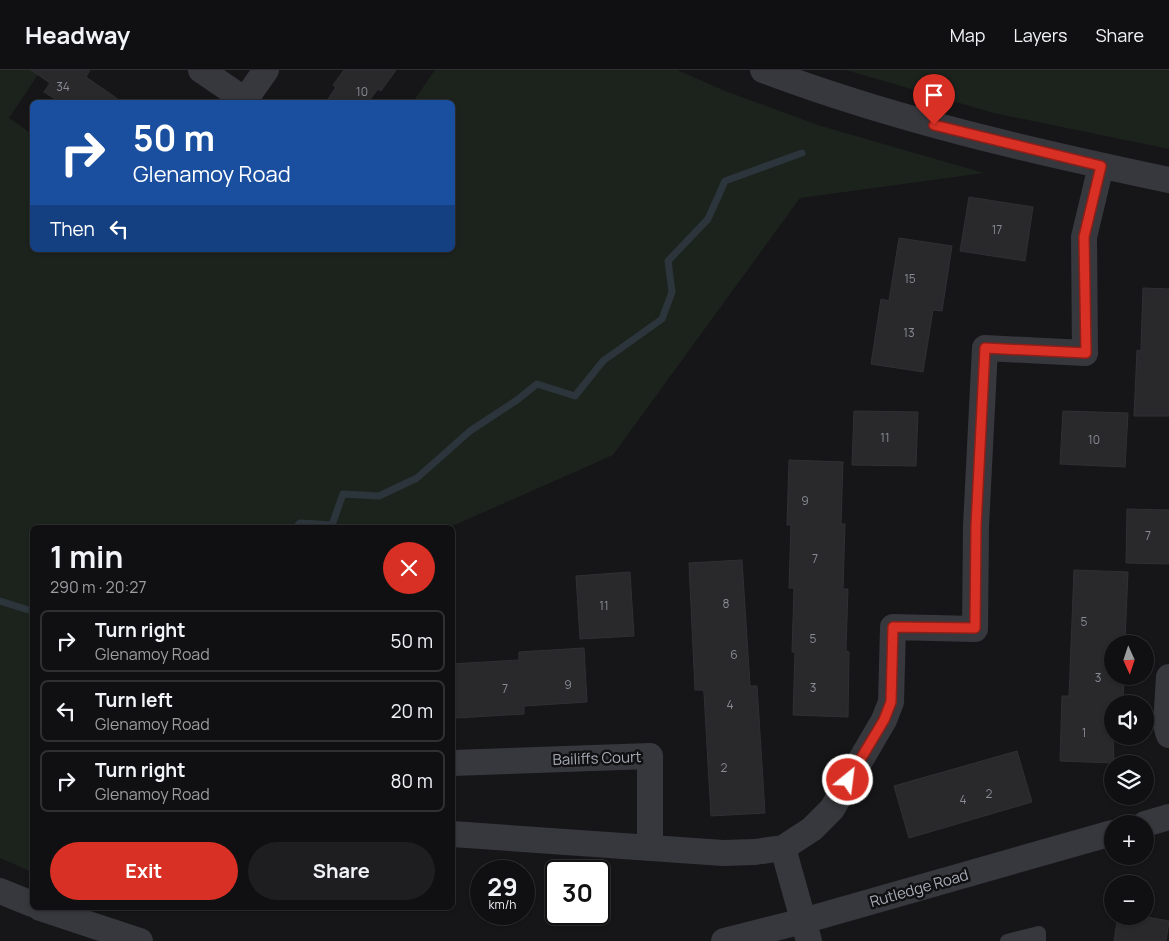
<!DOCTYPE html>
<html lang="en">
<head>
<meta charset="utf-8">
<style>
	:root { --surface:#101012; --page:#1e1e20; --text:#f1f3f6; --muted:#9c9d9f; --line:#303032; --accent:#d93025 }
	body { margin:0; font-family:Manrope,sans-serif; background:var(--page); color:var(--text); height:100vh; display:flex; flex-direction:column; font-size:19px; white-space:nowrap }
	* { box-sizing:border-box; margin:0 }
	p { font-size:16px; color:var(--muted) }
	.icon { flex:none; width:28px; height:28px; fill:none; stroke:currentColor; stroke-width:2; stroke-linecap:round; stroke-linejoin:round }
	.map { position:relative; flex:1; overflow:hidden }
	.drawer { position:absolute; left:30px; top:455px; width:425px; height:385px; display:flex; flex-direction:column; background:var(--surface); border-radius:8px; box-shadow:0 1px 4px #0004,0 0 0 1px var(--line) }
	.drawer>* { flex:none }
	.banner { position:absolute; left:30px; top:30px; width:425px; height:152px; border-radius:8px; box-shadow:0 1px 4px #0004,0 0 0 1px var(--line); background:#1a4fa0; color:#fff; overflow:hidden }
	.needle { width:32px; rotate:177deg }
	.tools { position:absolute; left:1104px; top:565px; display:grid; gap:10px }
	.tools a { display:grid; place-items:center; width:50px; height:50px; border-radius:50%; background:var(--surface); box-shadow:0 1px 4px #0004,0 0 0 1px var(--line); font-size:25px }
	.speed { position:absolute; left:470px; top:790px; display:flex; gap:10px; font-size:25px; font-weight:700; text-align:center }
	.speed>* { display:grid; place-content:center; width:65px; height:65px; border-radius:50%; background:var(--surface); box-shadow:0 1px 4px #0004,0 0 0 1px var(--line); line-height:1 }
	.speed small { font-size:12px; font-weight:400 }
	.speed .limit { border:2px solid #111; border-radius:8px; background:#fff; color:#111 }
	.pin { position:absolute; display:grid; place-items:center; width:42px; height:42px; color:#fff; margin:-51px -21px; border-radius:50% 50% 50% 0; rotate:-45deg; box-shadow:0 0 5px #0007 }
	.pin .icon { rotate:45deg }
	.me { position:absolute; width:55px; margin:-28px; rotate:29deg; stroke-linejoin:round; filter:drop-shadow(0 0 4px #0008) }
	.turn { display:flex; align-items:center; gap:18px; height:105px; padding:0 20px; font-size:22px }
	.turn .icon { width:65px; height:65px; stroke-width:2.5 }
	.turn b { display:block; font-size:35px; line-height:42px }
	.then { display:flex; align-items:center; height:48px; padding:0 20px; background:#0003; gap:10px; font-size:19px }
	.round { display:grid; place-items:center; flex:none; width:52px; height:52px; border-radius:26px; background:var(--page) }
	.head { display:flex; align-items:center; justify-content:space-between; height:85px; padding:0 20px }
	h1 { font-size:30px; font-weight:700; line-height:38px }
	.button { display:flex; gap:10px; margin-top:auto; padding:10px 20px }
	.button a { flex:1; height:58px; border-radius:30px; background:var(--accent); color:#fff; font-size:20px; font-weight:700; line-height:58px; text-align:center }
	.button a+a { background:var(--page); color:var(--text) }
	ul { padding:0; list-style:none }
	li { display:flex; align-items:center; gap:15px; height:62px; margin:0 10px 8px; padding:0 10px; border:2px solid var(--line); border-radius:8px }
	li div { flex:1 }
	li b { display:block; font-size:19px }
	li em { font-style:normal }
	header { display:flex; align-items:center; gap:30px; box-sizing:border-box; height:70px; padding:0 25px; background:var(--surface); border-bottom:1px solid var(--line) }
	header strong { font-size:24px }
	nav { display:flex; gap:28px; margin-inline-start:auto; font-size:18px }
	.map>svg:first-child { display:block }
	.green { fill:#1c231d }
	.lines { fill:none; stroke-linecap:round; stroke-linejoin:round }
	.stream { stroke:#2c353c; stroke-width:7 }
	.building { fill:#29292c; stroke:#303034 }
	.service { stroke:#37383d; stroke-width:14 }
	.minor { stroke:#37383d; stroke-width:26 }
	.route-casing { stroke:#8d1f18; stroke-width:12 }
	.route { stroke:#d93025; stroke-width:9 }
	.labels { text-anchor:middle; dominant-baseline:central; stroke-width:5; stroke-linejoin:round; paint-order:stroke }
	.number-label { font-size:12px; fill:#888b94 }
	.street-label { font-size:15px; fill:#a8adb8; stroke:#111113 }
</style>
</head>
<body>
<header>
<strong>Headway</strong>
<nav><a>Map</a><a>Layers</a><a>Share</a></nav>
</header>
<div class="map">
<svg width="1169" height="871" viewBox="0 0 1169 871">
	<rect width="100%" height="100%" fill="#161618"/>
	<!-- green -->
	<g class="green">
		<path d="M0 0H41L9 48 32 64V180H452V32H413L435 0H677L725 21 821 56 984 103 800 128 613 385 450 457 32 458V802L0 788Z"/>
		<path d="M846 0H1169V79L994 43Z"/>
	</g>
	<g class="lines">
		<!-- stream -->
		<g class="stream">
			<path d="M295 458 300 453 332 455 343 424 379 426 417 408 470 361 517 330 537 314 575 326 603 291 662 249 672 222 668 191 708 149 725 111 802 83"/>
			<path d="M0 531 32 541"/>
		</g>
	</g>
	<!-- building -->
	<g class="building">
		<path d="M31 0H90L86 7 122 32H60L44 22 50 13Z"/>
		<path d="M344 0H396L381 21 378 19 368 32H326L336 17 333 15Z"/>
		<path d="M969 127 1033 137 1025 191 960 181Z"/>
		<path d="M899 168 952 176 942 241 933 240 923 302 871 294 881 229 889 231Z"/>
		<path d="M1143 218 1169 219V346H1134L1137 280 1141 281V277Z"/>
		<path d="M854 341 918 342 916 396 852 395Z"/>
		<path d="M1063 341 1128 343 1125 397 1060 394Z"/>
		<path d="M789 390 843 392 841 454H845L843 519H848L846 578V581L849 582 848 647 793 645 795 582H792L794 518H789L791 455H787Z"/>
		<path d="M1127 439 1169 440V494L1126 493Z"/>
		<path d="M742 490 750 616H757L765 743 711 746 704 623 703 620H695L689 493Z"/>
		<path d="M1074 500 1128 502 1125 570H1123V574H1112V606H1124L1123 629H1112L1114 693 1060 691 1062 626H1069Z"/>
		<path d="M630 502 634 566 580 569 576 506Z"/>
		<path d="M584 578 587 632 524 636V644L456 648V645H452V594L519 590V582Z"/>
		<path d="M1017 681 1032 732 909 768 894 716Z"/>
		<path d="M1118 846H1141L1169 851 1166 871H1114Z"/>
	</g>
	<g class="lines">
		<!-- service -->
		<path class="service" d="M1007 871 1039 863V871"/>
		<!-- minor -->
		<g class="minor">
			<path d="M201 0 245 30 266 0"/>
			<path d="M763 0C895 50 1032 81 1169 110"/>
			<path d="M1169 607 1166 655 1169 665"/>
			<path d="M452 693 650 686V778"/>
			<path d="M1145 754 1169 747"/>
			<path d="M452 764 723 783 755 782 783 778 809 871"/>
			<path d="M783 778 812 759 832 739 884 650 891 632 893 557 975 559 976 456 985 278 1085 283 1084 167 1101 96"/>
			<path d="M0 821 32 834"/>
			<path d="M40 838 140 871"/>
			<path d="M724 871 803 851 1112 763"/>
		</g>
	</g>
	<g class="lines">
		<defs>
			<path id="route" d="M848 710 884 650 891 632 893 557 975 558 976 456 985 278 1086 283 1084 167 1101 96 934 55"/>
		</defs>
		<!-- route casing -->
		<use href="#route" class="route-casing"/>
		<!-- route -->
		<use href="#route" class="route"/>
	</g>
	<g class="labels">
		<!-- number labels -->
		<g class="number-label">
			<text x="63" y="16">34</text>
			<text x="362" y="21">10</text>
			<text x="997" y="159">17</text>
			<text x="910" y="208">15</text>
			<text x="909" y="262">13</text>
			<text x="885" y="367">11</text>
			<text x="1094" y="369">10</text>
			<text x="805" y="430">9</text>
			<text x="1148" y="465">7</text>
			<text x="815" y="488">7</text>
			<text x="726" y="533">8</text>
			<text x="604" y="535">11</text>
			<text x="1084" y="551">5</text>
			<text x="813" y="568">5</text>
			<text x="734" y="584">6</text>
			<text x="1098" y="607">3</text>
			<text x="568" y="614">9</text>
			<text x="813" y="617">3</text>
			<text x="505" y="618">7</text>
			<text x="730" y="634">4</text>
			<text x="1084" y="662">1</text>
			<text x="724" y="697">2</text>
			<text x="989" y="723">2</text>
			<text x="963" y="729">4</text>
		</g>
		<!-- street labels -->
		<g class="street-label">
			<text transform="translate(597 688) rotate(-2)">Bailiffs Court</text>
			<text transform="translate(919 818) rotate(-16)">Rutledge Road</text>
		</g>
	</g>
</svg>
<div class="tools">
<a><svg class="needle" viewBox="-14 -14 28 28"><path d="M0-13l5 13h-10z" fill="#e53935"/><path d="M0 13l5-13h-10z" fill="#9c9d9f"/></svg></a>
<a><svg class="icon" aria-label="sound" viewBox="0 0 24 24"><path d="M4 9h4l5-4v14l-5-4H4zM17 9q2 3 0 6"/></svg></a>
<a><svg class="icon" aria-label="layers" viewBox="0 0 24 24"><path d="M12 4l9 5-9 5-9-5zM3 14l9 5 9-5"/></svg></a>
<a>+</a>
<a>−</a>
</div>
<div class="speed"><div>29<small>km/h</small></div><div class="limit">30</div></div>
<div class="pin" style="left:934px;top:55px;background:#d93025"><svg class="icon" aria-label="arrive" viewBox="0 0 24 24"><path d="M6 21V4h12l-3 4 3 4H6"/></svg></div>
<svg class="me" style="left:848px;top:710px" viewBox="-20 -20 40 40"><circle r="17" fill="#d93025" stroke="#fff" stroke-width="3"/><path d="M0-11L8 9 0 5-8 9z" fill="#fff"/></svg>
<div class="banner">
<div class="turn"><svg class="icon" aria-label="right" viewBox="0 0 24 24"><path d="M7 20v-9h11M14 6l5 5-5 5"/></svg><div><b>50 m</b>Glenamoy Road</div></div>
<div class="then">Then<svg class="icon" aria-label="left" viewBox="0 0 24 24"><path d="M17 20v-9H6M10 6l-5 5 5 5"/></svg></div>
</div>
<section class="drawer">
<div class="head"><div><h1>1 min</h1><p>290 m · 20:27</p></div><a class="round" style="background:#d93025;color:#fff"><svg class="icon" aria-label="close" viewBox="0 0 24 24"><path d="M6 6l12 12M18 6L6 18"/></svg></a></div>
<ul>
<li><svg class="icon" aria-label="right" viewBox="0 0 24 24"><path d="M7 20v-9h11M14 6l5 5-5 5"/></svg><div><b>Turn right</b><p>Glenamoy Road</p></div><em>50 m</em></li>
<li><svg class="icon" aria-label="left" viewBox="0 0 24 24"><path d="M17 20v-9H6M10 6l-5 5 5 5"/></svg><div><b>Turn left</b><p>Glenamoy Road</p></div><em>20 m</em></li>
<li><svg class="icon" aria-label="right" viewBox="0 0 24 24"><path d="M7 20v-9h11M14 6l5 5-5 5"/></svg><div><b>Turn right</b><p>Glenamoy Road</p></div><em>80 m</em></li>
</ul>
<div class="button"><a>Exit</a><a>Share</a></div>
</section>
</div>
</body>
</html>
